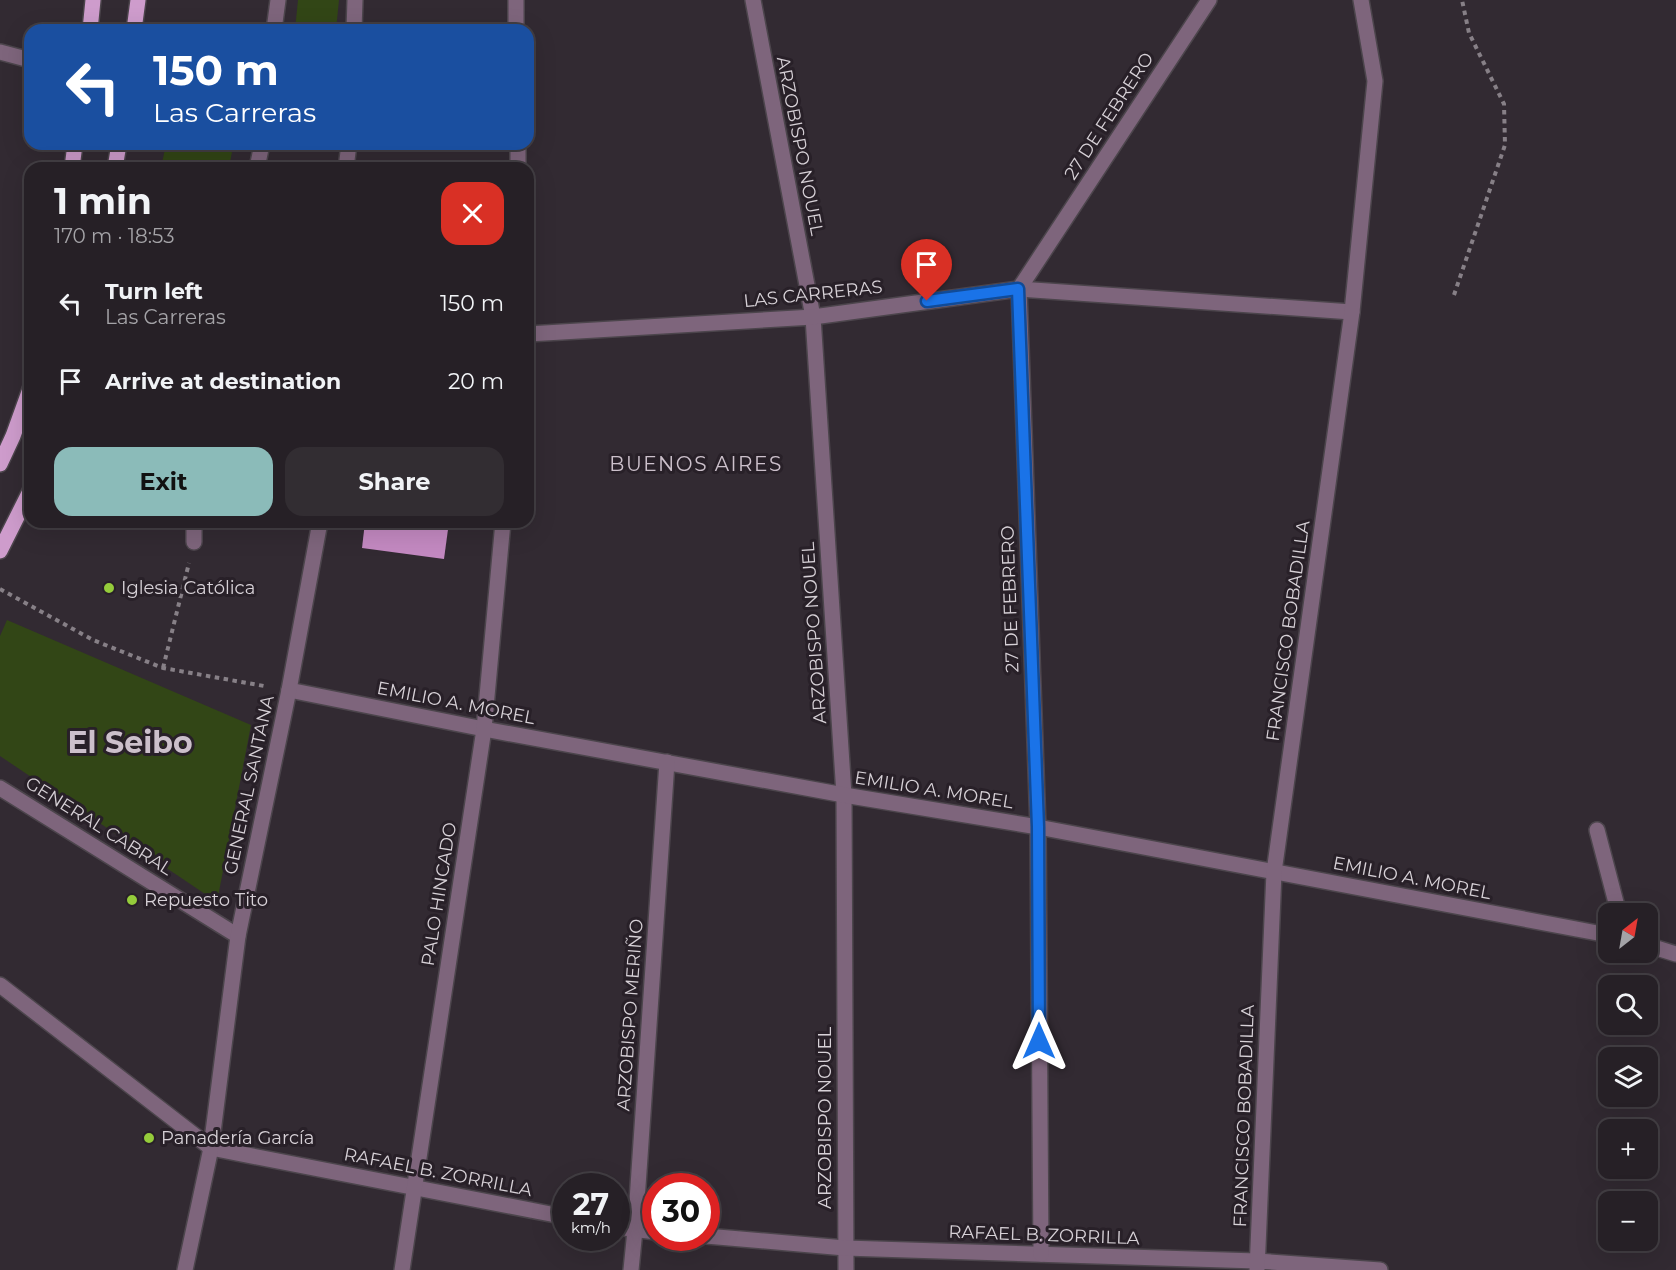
<!DOCTYPE html>
<html lang="en">
<head>
<meta charset="utf-8">
<style>
	:root { --surface:#262026; --page:#322d32; --text:#f1f3f6; --muted:#a4a3a7; --line:#423e43; --accent:#8bbbb9 }
	body { margin:0; font-family:Montserrat,sans-serif; background:var(--page); color:var(--text); height:100vh; display:flex; flex-direction:column; font-size:22px; white-space:nowrap }
	* { box-sizing:border-box; margin:0 }
	p { font-size:20px; color:var(--muted) }
	.icon { flex:none; width:33px; height:33px; fill:none; stroke:currentColor; stroke-width:2; stroke-linecap:round; stroke-linejoin:round }
	.map { position:relative; flex:1; overflow:hidden }
	.details { position:absolute; left:24px; top:162px; width:510px; height:366px; display:flex; flex-direction:column; background:var(--surface); border-radius:18px; box-shadow:0 6px 24px #0002,0 0 0 2px var(--line) }
	.details>* { flex:none }
	.hud { position:absolute; left:24px; top:24px; width:510px; height:126px; border-radius:18px; box-shadow:0 6px 24px #0002,0 0 0 2px var(--line); background:#1a4fa0; color:#fff; overflow:hidden }
	.needle { width:39px; rotate:31deg }
	.buttons { position:absolute; left:1598px; top:903px; display:grid; gap:12px }
	.buttons a { display:grid; place-items:center; width:60px; height:60px; border-radius:12px; background:var(--surface); box-shadow:0 6px 24px #0002,0 0 0 2px var(--line); font-size:30px }
	.speed { position:absolute; left:552px; top:1173px; display:flex; gap:12px; font-size:30px; font-weight:700; text-align:center }
	.speed>* { display:grid; place-content:center; width:78px; height:78px; border-radius:50%; background:var(--surface); box-shadow:0 6px 24px #0002,0 0 0 2px var(--line); line-height:1 }
	.speed small { font-size:15px; font-weight:400 }
	.speed .limit { border:9px solid #d22; background:#fff; color:#111 }
	.pin { position:absolute; display:grid; place-items:center; width:51px; height:51px; color:#fff; margin:-62px -26px; border-radius:50% 50% 50% 0; rotate:-45deg; box-shadow:0 0 6px #0007 }
	.pin .icon { rotate:45deg }
	.me { position:absolute; width:66px; margin:-33px; rotate:0deg; stroke-linejoin:round; filter:drop-shadow(0 0 4px #0008) }
	.turn { display:flex; align-items:center; gap:21px; height:126px; padding:0 30px; font-size:27px }
	.turn .icon { width:78px; height:78px; stroke-width:2.5 }
	.turn b { display:block; font-size:42px; line-height:51px }
	.round { display:grid; place-items:center; flex:none; width:63px; height:63px; border-radius:18px; background:var(--page) }
	.head { display:flex; align-items:center; justify-content:space-between; height:102px; padding:0 30px }
	h1 { font-size:36px; font-weight:700; line-height:45px }
	.button { display:flex; gap:12px; margin-top:auto; padding:12px 30px }
	.button a { flex:1; height:69px; border-radius:18px; background:var(--accent); color:#111; font-size:24px; font-weight:700; line-height:69px; text-align:center }
	.button a+a { background:var(--page); color:var(--text) }
	ul { padding:0; list-style:none }
	li { display:flex; align-items:center; gap:18px; height:78px; padding:0 30px }
	li div { flex:1 }
	li b { display:block; font-size:22px }
	li em { font-style:normal }
	.map>svg:first-child { display:block }
	.green { fill:#324616 }
	.building { fill:#c389c1 }
	.lines { fill:none; stroke-linecap:round; stroke-linejoin:round }
	.minor-casing { stroke:#4c454c; stroke-width:18 }
	.major-casing { stroke:#4c454c; stroke-width:18 }
	.path { stroke:#878087; stroke-width:4; stroke-dasharray:4.5 4.5; stroke-linecap:butt }
	.minor { stroke:#7e657c; stroke-width:15 }
	.major { stroke:#ce9ccc; stroke-width:15 }
	.route-casing { stroke:#114b97; stroke-width:15 }
	.route { stroke:#1a73e8; stroke-width:10 }
	.poi-dot { fill:#95cc3b; stroke:#282028; stroke-width:2 }
	.labels { text-anchor:middle; dominant-baseline:central; stroke-width:6; stroke-linejoin:round; paint-order:stroke }
	.street-label { font-size:18px; fill:#d7d1d7; stroke:#282028 }
	.poi-label { font-size:18px; fill:#d7d1d7; stroke:#282028; text-anchor:start }
	.neighbourhood-label { font-size:20px; letter-spacing:1.5px; fill:#ccc0cb; stroke:#282028 }
	.town-label { font-size:30px; font-weight:bold; fill:#ccc0cb; stroke:#282028 }
</style>
</head>
<body>
<div class="map">
<svg width="1676" height="1270" viewBox="0 0 1676 1270">
	<rect width="100%" height="100%" fill="#322a32"/>
	<!-- green -->
	<g class="green">
		<path d="M298 0H339L336 30H295Z"/>
		<path d="M166 144 233 146 229 168H161Z"/>
		<path d="M7 620 251 725 217 902 0 756V636Z"/>
	</g>
	<!-- building -->
	<path class="building" d="M365 522H449L444 559 362 548Z"/>
	<g class="lines">
		<defs>
			<g id="minor">
				<path d="M516 0V30"/>
				<path d="M753 0 813 317 844 795 846 1270"/>
				<path d="M274 30 278 0"/>
				<path d="M354 30 355 0"/>
				<path d="M0 52 30 60"/>
				<path d="M518 144V168"/>
				<path d="M257 168 262 144"/>
				<path d="M346 168 349 144"/>
				<path d="M528 334 813 317 1019 289 1352 312"/>
				<path d="M194 542V522"/>
				<path d="M289 690 484 729 844 795 1038 827 1608 935"/>
				<path d="M0 788 238 936"/>
				<path d="M1597 830 1619 914"/>
				<path d="M1647 945 1676 954"/>
				<path d="M0 985 211 1148 566 1217"/>
				<path d="M616 1227 656 1232"/>
				<path d="M706 1236 845 1248 1257 1261 1380 1270"/>
				<path d="M1041 1254 1038 827 1019 289 1209 0"/>
				<path d="M185 1270 211 1148 238 936 289 690 320 522"/>
				<path d="M402 1270 484 729 503 522"/>
				<path d="M631 1270 635 1230 667 762"/>
				<path d="M1257 1270 1274 872 1352 312 1375 81 1361 0"/>
			</g>
			<g id="major">
				<path d="M90 30 93 0"/>
				<path d="M134 30 138 0"/>
				<path d="M72 168 75 144"/>
				<path d="M115 168 119 144"/>
				<path d="M0 464 13 436 30 389"/>
				<path d="M0 551 30 491"/>
			</g>
		</defs>
		<!-- minor casing -->
		<use href="#minor" class="minor-casing"/>
		<!-- major casing -->
		<use href="#major" class="major-casing"/>
		<!-- path -->
		<g class="path">
			<path d="M1454 295 1505 145 1504 104 1469 33 1462 0"/>
			<path d="M0 589 93 640 163 668 264 686"/>
			<path d="M163 668 189 563"/>
		</g>
		<!-- minor -->
		<use href="#minor" class="minor"/>
		<!-- major -->
		<use href="#major" class="major"/>
	</g>
	<g class="lines">
		<defs>
			<path id="route" d="M927 301 1018 289 1038 827 1039 1041"/>
		</defs>
		<!-- route casing -->
		<use href="#route" class="route-casing"/>
		<!-- route -->
		<use href="#route" class="route"/>
	</g>
	<!-- markers -->
	<g class="poi-dot">
		<circle cx="109" cy="588" r="6"/>
		<circle cx="132" cy="900" r="6"/>
		<circle cx="149" cy="1138" r="6"/>
	</g>
	<g class="labels">
		<!-- street labels -->
		<g class="street-label">
			<text transform="translate(1109 116) rotate(-57)">27 DE FEBRERO</text>
			<text transform="translate(800 146) rotate(79)">ARZOBISPO NOUEL</text>
			<text transform="translate(813 294) rotate(-6)">LAS CARRERAS</text>
			<text transform="translate(1010 599) rotate(-92)">27 DE FEBRERO</text>
			<text transform="translate(1288 631) rotate(-82)">FRANCISCO BOBADILLA</text>
			<text transform="translate(814 633) rotate(-94)">ARZOBISPO NOUEL</text>
			<text transform="translate(456 703) rotate(11)">EMILIO A. MOREL</text>
			<text transform="translate(249 785) rotate(-78)">GENERAL SANTANA</text>
			<text transform="translate(934 790) rotate(9)">EMILIO A. MOREL</text>
			<text transform="translate(99 826) rotate(32)">GENERAL CABRAL</text>
			<text transform="translate(1412 878) rotate(11)">EMILIO A. MOREL</text>
			<text transform="translate(439 894) rotate(-81)">PALO HINCADO</text>
			<text transform="translate(630 1015) rotate(-86)">ARZOBISPO MERIÑO</text>
			<text transform="translate(1244 1116) rotate(-88)">FRANCISCO BOBADILLA</text>
			<text transform="translate(825 1118) rotate(-90)">ARZOBISPO NOUEL</text>
			<text transform="translate(438 1172) rotate(11)">RAFAEL B. ZORRILLA</text>
			<text transform="translate(1044 1235) rotate(2)">RAFAEL B. ZORRILLA</text>
		</g>
		<!-- poi labels -->
		<g class="poi-label">
			<text x="121" y="588">Iglesia Católica</text>
			<text x="144" y="900">Repuesto Tito</text>
			<text x="161" y="1138">Panadería García</text>
		</g>
		<!-- neighbourhood labels -->
		<g class="neighbourhood-label">
			<text x="696" y="464">BUENOS AIRES</text>
		</g>
		<!-- town labels -->
		<g class="town-label">
			<text x="130" y="742">El Seibo</text>
		</g>
	</g>
</svg>
<div class="buttons">
<a><svg class="needle" viewBox="-14 -14 28 28"><path d="M0-13l5 13h-10z" fill="#e53935"/><path d="M0 13l5-13h-10z" fill="#a4a3a7"/></svg></a>
<a><svg class="icon" aria-label="search" viewBox="0 0 24 24"><circle cx="10" cy="10" r="6"/><path d="M15 15l6 6"/></svg></a>
<a><svg class="icon" aria-label="layers" viewBox="0 0 24 24"><path d="M12 4l9 5-9 5-9-5zM3 14l9 5 9-5"/></svg></a>
<a>+</a>
<a>−</a>
</div>
<div class="speed"><div>27<small>km/h</small></div><div class="limit">30</div></div>
<div class="pin" style="left:927px;top:301px;background:#d93025"><svg class="icon" aria-label="arrive" viewBox="0 0 24 24"><path d="M6 21V4h12l-3 4 3 4H6"/></svg></div>
<svg class="me" style="left:1039px;top:1041px" viewBox="-20 -20 40 40"><path d="M0-17L14 15 0 8-14 15z" fill="#1a73e8" stroke="#fff" stroke-width="4"/></svg>
<div class="hud">
<div class="turn"><svg class="icon" aria-label="left" viewBox="0 0 24 24"><path d="M17 20v-9H6M10 6l-5 5 5 5"/></svg><div><b>150 m</b>Las Carreras</div></div>
</div>
<section class="details">
<div class="head"><div><h1>1 min</h1><p>170 m · 18:53</p></div><a class="round" style="background:#d93025;color:#fff"><svg class="icon" aria-label="close" viewBox="0 0 24 24"><path d="M6 6l12 12M18 6L6 18"/></svg></a></div>
<ul>
<li><svg class="icon" aria-label="left" viewBox="0 0 24 24"><path d="M17 20v-9H6M10 6l-5 5 5 5"/></svg><div><b>Turn left</b><p>Las Carreras</p></div><em>150 m</em></li>
<li><svg class="icon" aria-label="arrive" viewBox="0 0 24 24"><path d="M6 21V4h12l-3 4 3 4H6"/></svg><div><b>Arrive at destination</b></div><em>20 m</em></li>
</ul>
<div class="button"><a>Exit</a><a>Share</a></div>
</section>
</div>
</body>
</html>
